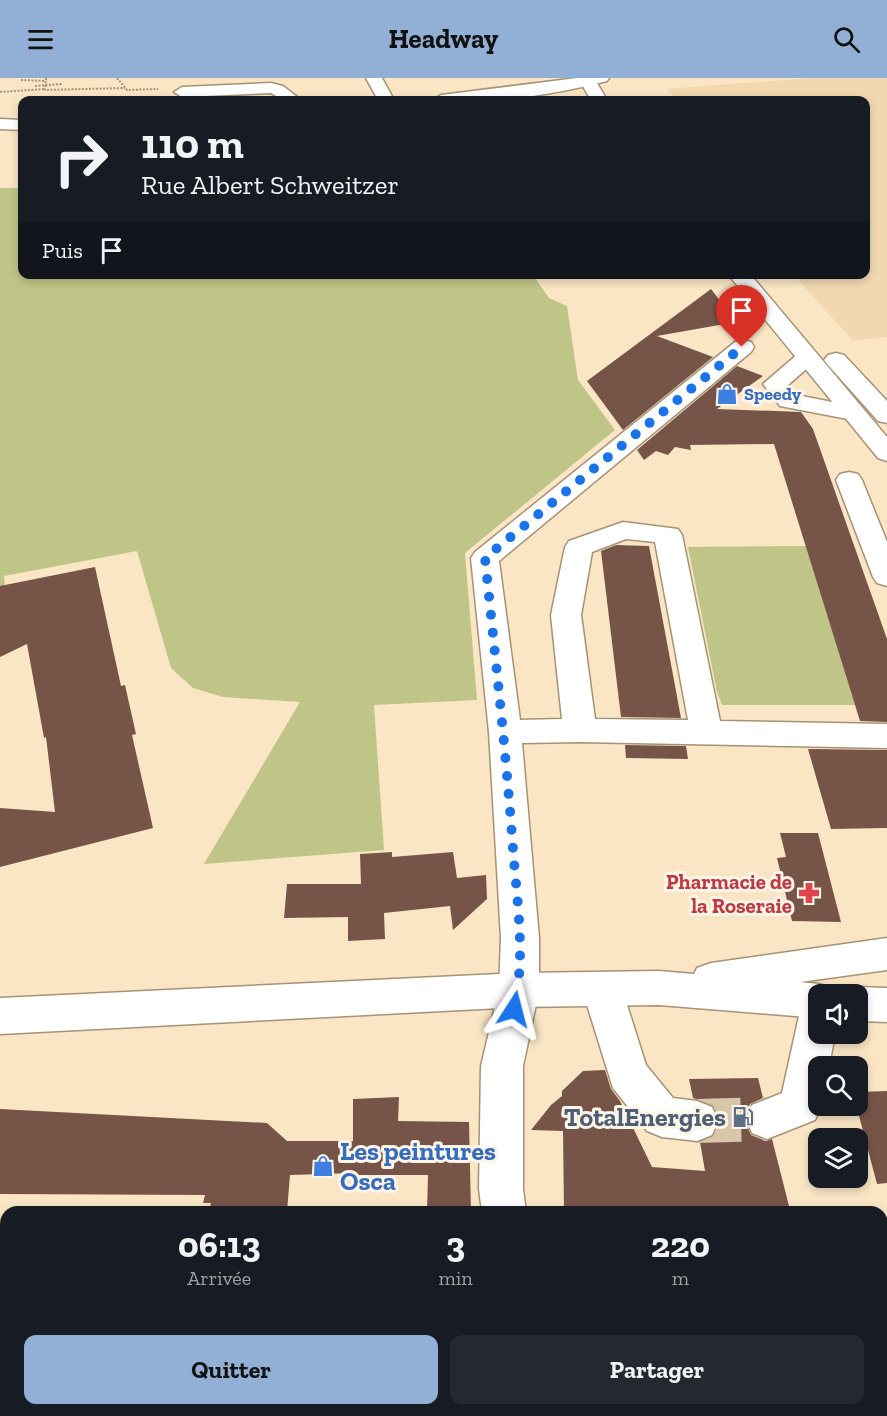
<!DOCTYPE html>
<html lang="fr">
<head>
<meta charset="utf-8">
<style>
	:root { --surface:#171b24; --page:#242831; --text:#f1f3f6; --muted:#9ea1a6; --accent:#92afd5 }
	body { margin:0; font-family:"Zilla Slab",serif; background:var(--page); color:var(--text); height:100vh; display:flex; flex-direction:column; font-size:22px; white-space:nowrap }
	* { box-sizing:border-box; margin:0 }
	p { font-size:20px; color:var(--muted) }
	.icon { flex:none; width:33px; height:33px; fill:none; stroke:currentColor; stroke-width:2; stroke-linecap:round; stroke-linejoin:round }
	.map { position:relative; flex:1; overflow:hidden }
	.side { position:absolute; left:0px; top:1128px; width:888px; height:210px; display:flex; flex-direction:column; background:var(--surface); border-radius:18px 18px 0 0; box-shadow:0 3px 9px #0003 }
	.side>* { flex:none }
	.banner { position:absolute; left:18px; top:18px; width:852px; height:183px; border-radius:12px; box-shadow:0 3px 9px #0003; background:#171b24; color:var(--text); overflow:hidden }
	.tools { position:absolute; left:808px; top:906px; display:grid; gap:12px }
	.tools a { display:grid; place-items:center; width:60px; height:60px; border-radius:12px; background:var(--surface); box-shadow:0 3px 9px #0003; font-size:30px }
	.pin { position:absolute; display:grid; place-items:center; width:51px; height:51px; color:#fff; margin:-62px -26px; border-radius:50% 50% 50% 0; rotate:-45deg; box-shadow:0 0 6px #0007 }
	.pin .icon { rotate:45deg }
	.me { position:absolute; width:66px; margin:-33px; rotate:9deg; stroke-linejoin:round; filter:drop-shadow(0 0 4px #0008) }
	.turn { display:flex; align-items:center; gap:21px; height:126px; padding:0 24px; font-size:27px }
	.turn .icon { width:78px; height:78px; stroke-width:2.5 }
	.turn b { display:block; font-size:42px; line-height:51px }
	.then { display:flex; align-items:center; height:57px; padding:0 24px; background:#0003; gap:12px; font-size:22px }
	.eta { display:flex; justify-content:space-evenly; align-items:center; height:102px; text-align:center }
	.eta b { font-size:36px; font-weight:800; line-height:42px }
	.button { display:flex; gap:12px; margin-top:auto; padding:12px 24px }
	.button a { flex:1; height:69px; border-radius:12px; background:var(--accent); color:#111; font-size:24px; font-weight:800; line-height:69px; text-align:center }
	.button a+a { background:var(--page); color:var(--text) }
	header { display:flex; justify-content:space-between; align-items:center; height:78px; padding:0 24px; background:var(--accent); color:#111; font-size:27px; font-weight:800 }
	.map>svg:first-child { display:block }
	.built { fill:#f1d8b1 }
	.green { fill:#bfc587 }
	.building { fill:#765548 }
	.lines { fill:none; stroke-linecap:round; stroke-linejoin:round }
	.minor-tunnel { stroke:#d8c6a8; stroke-width:44; stroke-dasharray:44 22; stroke-linecap:butt }
	.minor-casing { stroke:#a69274; stroke-width:3 }
	.major-casing { stroke:#a69274; stroke-width:3 }
	.path { stroke:#a2937a; stroke-width:2; stroke-dasharray:2 1.5; stroke-linecap:butt }
	.minor { fill:#fff; fill-rule:evenodd }
	.major { fill:#fff; fill-rule:evenodd }
	.route { stroke:#1a73e8; stroke-width:10; stroke-dasharray:0 18 }
	.labels { text-anchor:middle; dominant-baseline:central; stroke-width:6; stroke-linejoin:round; paint-order:stroke }
	.far-shop-label { font-size:18px; font-weight:bold; fill:#366cbe; stroke:#fdf5e8; text-anchor:start }
	.health-label { font-size:21px; font-weight:bold; fill:#be3a42; stroke:#fdf5e8; text-anchor:end }
	.near-service-label { font-size:26px; font-weight:bold; fill:#4e5e75; stroke:#fdf5e8; text-anchor:end }
	.near-shop-label { font-size:26px; font-weight:bold; fill:#366cbe; stroke:#fdf5e8; text-anchor:start }
</style>
</head>
<body>
<header><svg class="icon" aria-label="menu" viewBox="0 0 24 24"><path d="M4 6h16M4 12h16M4 18h16"/></svg>Headway<svg class="icon" aria-label="search" viewBox="0 0 24 24"><circle cx="10" cy="10" r="6"/><path d="M15 15l6 6"/></svg></header>
<div class="map">
<svg width="887" height="1338" viewBox="0 0 887 1338">
	<rect width="100%" height="100%" fill="#fae6c5"/>
	<!-- built -->
	<path class="built" d="M811 0H887V259L853 263 794 197 866 196V22H676L666 11Z"/>
	<!-- green -->
	<g class="green">
		<path d="M0 110H22V196L533 197 549 220 567 228 578 302 615 352 465 475 477 622 374 627 384 772 204 786 300 624 223 619 193 610 171 590 137 473 4 498 6 520 0 522Z"/>
		<path d="M806 468 855 627H722L717 614 688 469Z"/>
	</g>
	<!-- building -->
	<g class="building">
		<path d="M711 211 736 244 657 258 713 279 623 352 587 303Z"/>
		<path d="M737 288 763 298 717 331 801 334 813 351 887 561V644L860 643 774 366 690 367 691 372 675 369 668 377 656 373 644 382 637 372Z"/>
		<path d="M616 467 649 468 681 640 621 639 601 473Z"/>
		<path d="M95 489 121 608 125 607 136 656 132 657 153 750 0 789V730L55 734 46 659 44 660 27 566 0 579V508Z"/>
		<path d="M625 667 686 668 688 681 626 680Z"/>
		<path d="M808 671 887 672V750L831 751Z"/>
		<path d="M780 755H818L841 844 792 843 777 780 786 779Z"/>
		<path d="M392 774V779L453 774 457 800 486 797 487 821 453 852 450 828 384 835 385 861 348 863V839L284 840 287 806H361L360 776Z"/>
		<path d="M605 992 611 1011 620 1023 652 1089 705 1093 700 1064 714 1058 720 1042 713 1027 693 1020 689 1001 758 1000 763 1020 750 1026 744 1042 751 1057 766 1063 772 1061 789 1128 733 1129 732 1134H564L563 1053 531 1052 551 1027 562 1018V1013L583 993Z"/>
		<path d="M887 1013V1105L877 1106 858 1034V1014Z"/>
		<path d="M399 1019 398 1043 469 1044 471 1134H427L428 1097H354V1095L290 1097 287 1134H209L211 1125H203L205 1117 0 1116V1031L267 1045 287 1063H353V1021Z"/>
	</g>
	<g class="lines">
		<!-- minor-tunnel -->
		<path class="minor-tunnel" d="M697 1043 767 1041"/>
		<defs>
			<g id="minor">
				<path d="M366 0H382L394 22H378Z"/>
				<path d="M577 0H609L607 3C557 16 483 28 433 22L441 17Z"/>
				<path d="M271 5 283 8 301 22H283L271 15 182 19 174 14 182 9Z"/>
				<path d="M0 41 22 42V52L0 51Z"/>
				<path d="M743 262 751 264 754 269 751 274 499 483 520 642 562 641 551 537 565 469 569 463 623 444 678 451 682 457 720 643 887 646V670L580 664 522 665 539 860V912L523 988V1111L526 1134H482L479 1111 481 988 499 912 501 860 489 654 471 480 475 474 735 264ZM626 461 655 464 688 642 595 641 581 537 592 474Z"/>
				<path d="M807 273 815 275 819 280 788 307 797 317 862 330 865 335 862 340 853 342 780 328 763 306 799 275Z"/>
				<path d="M849 394 858 396 862 402 887 464V508L877 505 873 499 836 402 840 396Z"/>
				<path d="M602 894 616 899 622 911 646 987 673 1020 697 1023 712 1029 718 1043 712 1057 697 1063 662 1059 647 1053 613 1010 582 911 588 899Z"/>
				<path d="M819 920V956H835L829 988H819V1028H821L815 1042 767 1061 752 1055 746 1041 752 1027 782 1015 799 938 805 926Z"/>
				<path d="M474 1332H524L523 1338H473Z"/>
			</g>
			<g id="major">
				<path d="M578 0H594L607 22H591Z"/>
				<path d="M728 196H750L887 359V383L878 380Z"/>
				<path d="M836 275 844 277 887 323V345L878 343 828 287 824 282 828 277Z"/>
				<path d="M887 860V892L800 904 819 906 833 911 836 916H819V940L659 927 519 929 0 956V920L519 895 659 893 694 896 697 890 711 885Z"/>
				<path d="M858 909 887 910V944L858 943V916H843L844 914Z"/>
			</g>
		</defs>
		<!-- minor casing -->
		<use href="#minor" class="minor-casing"/>
		<!-- major casing -->
		<use href="#major" class="major-casing"/>
		<!-- path -->
		<g class="path">
			<path d="M46 0 45 12 125 10"/>
			<path d="M117 0 127 12 158 11"/>
			<path d="M21 2 46 3"/>
			<path d="M35 8 62 6"/>
			<path d="M0 14 45 11"/>
		</g>
		<!-- minor -->
		<use href="#minor" class="minor"/>
		<!-- major -->
		<use href="#major" class="major"/>
	</g>
	<g class="lines">
		<!-- route -->
		<path class="route" d="M514 931C526 879 517 823 513 771 506 674 495 577 485 480L742 269"/>
	</g>
	<!-- icons -->
	<defs>
		<symbol id="shop-bare" viewBox="-9 -9 18 18"><path d="M-5-2.5h2.3a2.7 3.5 0 0 1 5.4 0H5L5.5 6h-11ZM-1.5-2.5h3a1.5 2.3 0 0 0-3 0Z" fill="#3f7fe0" stroke="#fdf5e8" stroke-width="2.5" paint-order="stroke"/></symbol>
		<symbol id="pharmacy-bare" viewBox="-9 -9 18 18"><path d="M-2-6h4v4h4v4h-4v4h-4v-4h-4v-4h4Z" fill="#e0444e" stroke="#fdf5e8" stroke-width="2.5" paint-order="stroke"/></symbol>
		<symbol id="fuel-bare" viewBox="-9 -9 18 18"><path d="M-5.5-6h7V0h2V4h1.3V-2.5L3-4.5l.8-.8L6-3V5H2.5V1h-1V6h-7ZM-4.2-4.7v3.2H.2V-4.7Z" fill="#5c6f8a" stroke="#fdf5e8" stroke-width="2.5" paint-order="stroke"/></symbol>
	</defs>
	<g fill-rule="evenodd">
		<use href="#shop-bare" x="712" y="301" width="30" height="30"/>
		<use href="#pharmacy-bare" x="794" y="800" width="30" height="30"/>
		<use href="#fuel-bare" x="728" y="1024" width="30" height="30"/>
		<use href="#shop-bare" x="308" y="1073" width="30" height="30"/>
	</g>
	<g class="labels">
		<!-- far-shop labels -->
		<g class="far-shop-label">
			<text x="744" y="316">Speedy</text>
		</g>
		<!-- health labels -->
		<g class="health-label">
			<text x="792" y="803">Pharmacie de<tspan x="792" dy="24">la Roseraie</tspan></text>
		</g>
		<!-- near-service labels -->
		<g class="near-service-label">
			<text x="726" y="1039">TotalEnergies</text>
		</g>
		<!-- near-shop labels -->
		<g class="near-shop-label">
			<text x="340" y="1073">Les peintures<tspan x="340" dy="30">Osca</tspan></text>
		</g>
	</g>
</svg>
<div class="tools">
<a><svg class="icon" aria-label="sound" viewBox="0 0 24 24"><path d="M4 9h4l5-4v14l-5-4H4zM17 9q2 3 0 6"/></svg></a>
<a><svg class="icon" aria-label="search" viewBox="0 0 24 24"><circle cx="10" cy="10" r="6"/><path d="M15 15l6 6"/></svg></a>
<a><svg class="icon" aria-label="layers" viewBox="0 0 24 24"><path d="M12 4l9 5-9 5-9-5zM3 14l9 5 9-5"/></svg></a>
</div>
<div class="pin" style="left:742px;top:269px;background:#d93025"><svg class="icon" aria-label="arrive" viewBox="0 0 24 24"><path d="M6 21V4h12l-3 4 3 4H6"/></svg></div>
<svg class="me" style="left:514px;top:931px" viewBox="-20 -20 40 40"><path d="M0-17L14 15 0 8-14 15z" fill="#1a73e8" stroke="#fff" stroke-width="4"/></svg>
<div class="banner">
<div class="turn"><svg class="icon" aria-label="right" viewBox="0 0 24 24"><path d="M7 20v-9h11M14 6l5 5-5 5"/></svg><div><b>110 m</b>Rue Albert Schweitzer</div></div>
<div class="then">Puis<svg class="icon" aria-label="arrive" viewBox="0 0 24 24"><path d="M6 21V4h12l-3 4 3 4H6"/></svg></div>
</div>
<section class="side">
<div class="eta">
<div><b>06:13</b><p>Arrivée</p></div>
<div><b>3</b><p>min</p></div>
<div><b>220</b><p>m</p></div>
</div>
<div class="button"><a>Quitter</a><a>Partager</a></div>
</section>
</div>
</body>
</html>
